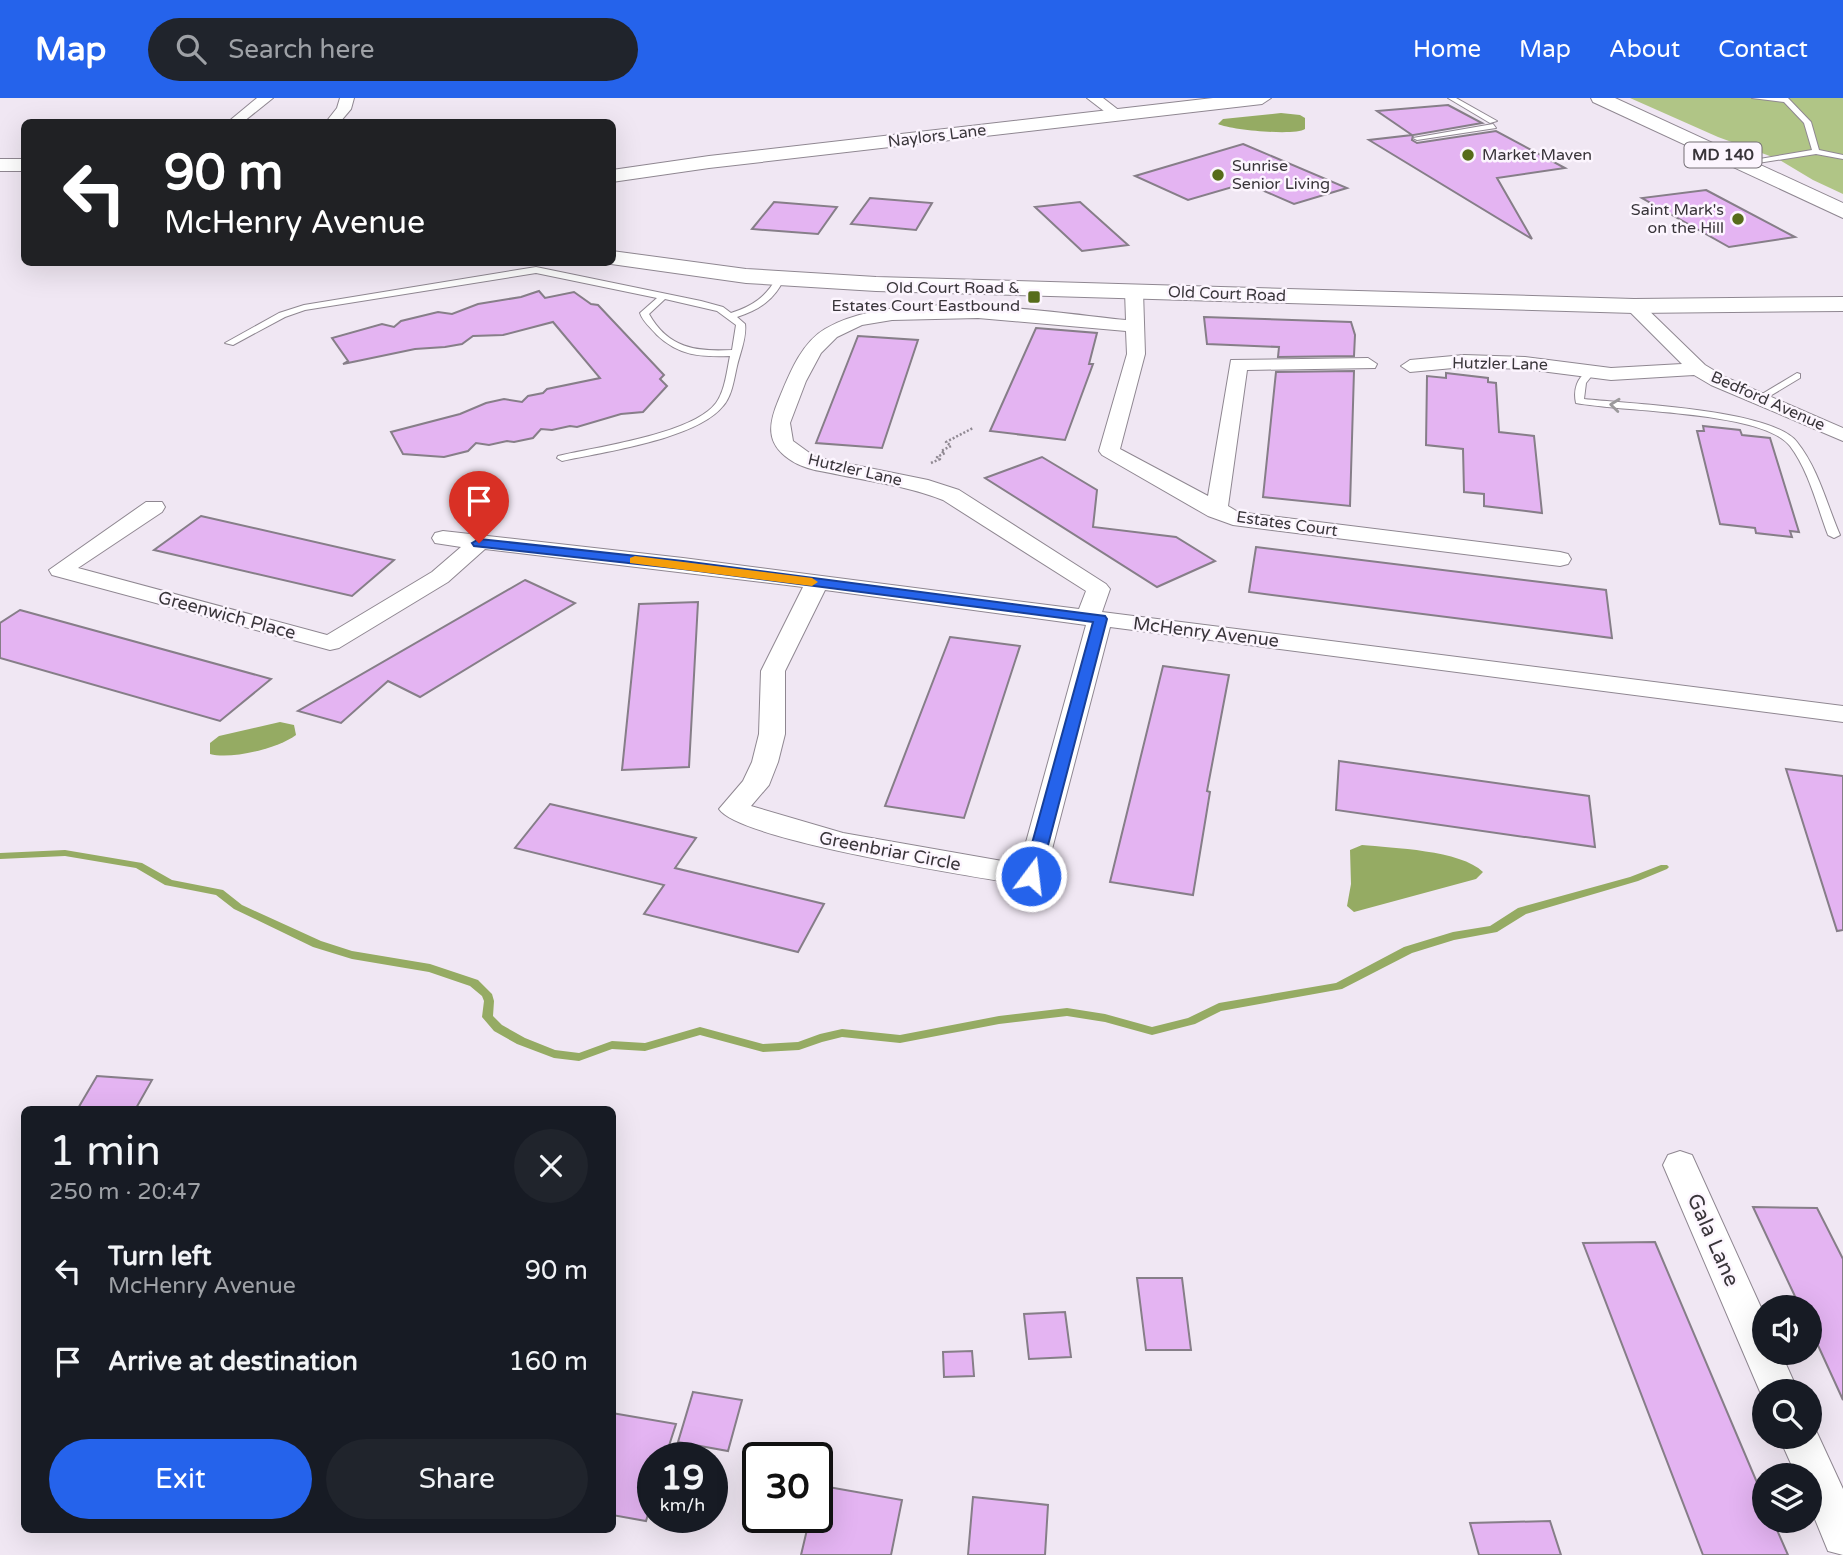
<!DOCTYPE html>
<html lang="en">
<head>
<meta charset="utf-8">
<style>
	:root { --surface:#171b24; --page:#20242c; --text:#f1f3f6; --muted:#9ea1a6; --accent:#2563eb }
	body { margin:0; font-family:"Varela Round",sans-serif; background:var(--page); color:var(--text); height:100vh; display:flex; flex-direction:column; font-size:26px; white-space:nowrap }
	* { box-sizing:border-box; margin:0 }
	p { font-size:23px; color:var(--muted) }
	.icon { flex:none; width:38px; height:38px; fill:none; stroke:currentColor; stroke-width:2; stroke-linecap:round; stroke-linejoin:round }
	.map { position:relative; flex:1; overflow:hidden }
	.side { position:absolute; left:21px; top:1008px; width:595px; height:427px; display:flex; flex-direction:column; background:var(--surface); border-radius:10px; box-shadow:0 7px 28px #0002 }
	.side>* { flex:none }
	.top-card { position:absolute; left:21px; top:21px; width:595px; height:147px; border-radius:10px; box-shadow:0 7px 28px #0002; background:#202124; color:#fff; overflow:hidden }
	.controls { position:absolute; left:1752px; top:1197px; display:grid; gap:14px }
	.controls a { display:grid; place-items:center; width:70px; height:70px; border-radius:50%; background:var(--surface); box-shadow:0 7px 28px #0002; font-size:35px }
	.speed { position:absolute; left:637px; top:1344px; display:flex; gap:14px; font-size:35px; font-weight:700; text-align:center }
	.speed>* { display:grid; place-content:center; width:91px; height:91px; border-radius:50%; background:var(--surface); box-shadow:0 7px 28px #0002; line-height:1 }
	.speed small { font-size:18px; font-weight:400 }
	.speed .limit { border:4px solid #111; border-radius:10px; background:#fff; color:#111 }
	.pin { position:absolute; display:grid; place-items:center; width:60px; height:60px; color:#fff; margin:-72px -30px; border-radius:50% 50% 50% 0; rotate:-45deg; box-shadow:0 0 7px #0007 }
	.pin .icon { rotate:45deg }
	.me { position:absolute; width:77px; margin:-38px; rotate:15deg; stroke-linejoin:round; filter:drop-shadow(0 0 5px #0008) }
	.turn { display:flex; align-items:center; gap:24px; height:147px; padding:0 28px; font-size:32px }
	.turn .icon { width:91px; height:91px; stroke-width:2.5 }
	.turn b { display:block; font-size:49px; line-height:60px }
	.round { display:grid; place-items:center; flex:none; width:74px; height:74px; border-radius:37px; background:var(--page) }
	.overview { display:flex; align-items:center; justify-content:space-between; height:119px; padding:0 28px }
	h1 { font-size:42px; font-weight:600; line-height:52px }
	.primary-button { display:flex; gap:14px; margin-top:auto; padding:14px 28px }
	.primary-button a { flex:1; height:80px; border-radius:42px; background:var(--accent); color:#fff; font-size:28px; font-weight:600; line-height:80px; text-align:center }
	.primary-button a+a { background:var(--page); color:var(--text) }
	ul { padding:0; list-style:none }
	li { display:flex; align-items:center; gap:21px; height:91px; padding:0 28px }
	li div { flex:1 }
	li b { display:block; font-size:26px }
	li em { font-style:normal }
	header { display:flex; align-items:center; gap:42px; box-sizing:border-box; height:98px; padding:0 35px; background:var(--accent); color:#fff }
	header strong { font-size:33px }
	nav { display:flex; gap:38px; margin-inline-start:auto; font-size:24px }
	.search { width:490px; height:63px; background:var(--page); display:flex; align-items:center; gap:18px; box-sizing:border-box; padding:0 24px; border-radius:38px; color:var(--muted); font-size:26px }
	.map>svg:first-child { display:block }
	.green { fill:#b0c586 }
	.water { fill:#95ab63 }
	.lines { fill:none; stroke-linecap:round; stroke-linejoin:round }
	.stream { fill:#95ab63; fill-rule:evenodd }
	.building { fill:#e4b4f2; stroke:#867e88; stroke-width:2 }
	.lane-casing { stroke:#8f8791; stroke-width:2 }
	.street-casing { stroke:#8f8791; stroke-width:2 }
	.secondary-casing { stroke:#8f8791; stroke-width:2 }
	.primary-casing { stroke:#8f8791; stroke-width:2 }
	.path { stroke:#908992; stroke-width:2.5; stroke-dasharray:2 2; stroke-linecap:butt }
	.lane { fill:#fff; fill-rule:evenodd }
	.street { fill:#fff; fill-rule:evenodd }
	.secondary { fill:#fff; fill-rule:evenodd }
	.primary { fill:#fff; fill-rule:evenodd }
	.oneway { stroke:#9c9a9c }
	.route { fill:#2563eb; stroke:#184099; stroke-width:2 }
	.slow { fill:#f59e0b }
	.poi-dot { fill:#576c1a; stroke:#fcf5fe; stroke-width:2.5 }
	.labels { text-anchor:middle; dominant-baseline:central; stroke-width:5; stroke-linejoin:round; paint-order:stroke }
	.far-street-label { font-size:16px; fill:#39353a; stroke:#fcf5fe }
	.far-poi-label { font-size:16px; fill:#39353a; stroke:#fcf5fe; text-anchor:start }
	.shield { fill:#fcf5fe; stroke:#746f75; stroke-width:2 }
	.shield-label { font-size:16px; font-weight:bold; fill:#39353a }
	.street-label { font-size:18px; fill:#39353a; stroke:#fcf5fe }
	.near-street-label { font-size:21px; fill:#39353a; stroke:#fcf5fe }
</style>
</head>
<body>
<header>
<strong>Map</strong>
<div class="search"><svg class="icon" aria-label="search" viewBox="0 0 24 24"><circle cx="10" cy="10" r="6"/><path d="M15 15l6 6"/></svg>Search here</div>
<nav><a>Home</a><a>Map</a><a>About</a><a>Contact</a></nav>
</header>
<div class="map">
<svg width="1843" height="1457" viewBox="0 0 1843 1457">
	<rect width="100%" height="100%" fill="#f0e7f3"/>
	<!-- green -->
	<path class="green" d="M1630 0H1843V96L1813 82 1778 61 1718 39Z"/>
	<!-- water -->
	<g class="water">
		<path d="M1281 15 1300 17 1305 20V31C1295 38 1231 32 1218 26L1223 21Z"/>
		<path d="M280 624 294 627 296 637C279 650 231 662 210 656V645L219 638Z"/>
		<path d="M1362 747C1392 750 1461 752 1483 774L1476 781 1354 814 1347 808 1351 786 1350 752Z"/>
	</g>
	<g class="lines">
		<!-- stream -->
		<path class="stream" d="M65 752 142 765 172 782 223 792 242 807 321 843 352 853 430 866 478 882 492 896 494 903 493 918 502 927 525 940 555 952 579 955 612 943 645 945 700 929 763 946 798 944 820 936 842 931 900 937 999 918 1067 910 1105 916 1152 929 1188 920 1219 905 1336 885 1404 849 1453 834 1490 828 1518 810 1630 779 1661 767H1667L1669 769 1667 771 1638 783 1526 816 1497 834 1454 842 1412 855 1342 891 1221 913 1195 926 1152 937 1105 924 1067 918 999 926 900 945 842 939 822 944 799 952 763 954 700 937 645 953 612 951 579 963 554 960 517 946 494 933 482 919 484 903 482 898 470 888 429 874 352 861 313 849 234 811 216 797 165 787 136 770 65 758 0 761V755Z"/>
	</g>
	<!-- building -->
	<g class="building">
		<path d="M1448 7 1482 25 1413 37 1412 42 1417 45 1496 33 1565 70 1497 80 1532 141 1369 42 1412 37 1377 13Z"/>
		<path d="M1243 46 1347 90 1294 106 1246 85 1188 102 1135 78Z"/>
		<path d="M1706 92 1795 139 1729 149 1642 100Z"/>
		<path d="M870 100 932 105 916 132 851 126Z"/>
		<path d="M774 104 837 109 818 136 752 131Z"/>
		<path d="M1080 104 1128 147 1082 153 1035 109Z"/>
		<path d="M539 193 545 200 574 194 591 206 598 207 664 277 660 281 667 288 643 314 621 316 577 329 570 328 552 332 541 331 533 340 514 344 507 343 489 347 476 345 468 353 444 359 403 356 391 334 460 316 486 305 504 301 522 304 528 298 543 295 547 291 600 280 553 224 503 237 473 238 462 246 445 249 415 251 343 266 348 263 332 240 382 226 394 229 401 223 438 214 452 216 478 206 521 199Z"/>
		<path d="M1204 219 1351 224 1355 237 1354 258 1278 259 1279 249 1207 246Z"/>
		<path d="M1036 230 1097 235 1089 266H1093L1065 342 990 333Z"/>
		<path d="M858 238 918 242 882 350 816 345Z"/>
		<path d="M1354 273 1350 408 1263 399 1276 274Z"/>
		<path d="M1446 275 1488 280V284L1496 285 1499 334 1534 338 1542 415 1484 408V396L1464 394 1463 351 1426 347 1427 278 1446 280Z"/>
		<path d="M1703 328 1740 332 1742 337 1770 340 1799 434 1790 433 1792 439 1756 435 1755 430 1720 426 1697 333H1704Z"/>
		<path d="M1042 359 1097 392 1093 429 1176 439 1215 463 1157 489 985 380Z"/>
		<path d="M201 418 394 462 352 498 154 452Z"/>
		<path d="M1256 449 1606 492 1612 540 1249 494Z"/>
		<path d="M525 482 575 505 420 599 388 583 341 625 298 613Z"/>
		<path d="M698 504 689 669 622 672 639 506Z"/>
		<path d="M20 512 271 581 220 623 0 560V525Z"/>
		<path d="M950 539 1020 548 964 720 885 708Z"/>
		<path d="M1163 568 1229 577 1207 693 1210 694 1193 797 1110 784Z"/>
		<path d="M1339 663 1589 698 1595 749 1336 712Z"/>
		<path d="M1786 671 1843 678V832L1837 833Z"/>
		<path d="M550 706 696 740 675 770 824 806 798 854 644 816 664 787 515 750Z"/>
		<path d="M97 978 152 982 135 1012H77Z"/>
		<path d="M1753 1109 1817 1110 1843 1161V1302L1810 1230V1209H1800Z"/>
		<path d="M1655 1144 1764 1401V1423H1773L1788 1457H1703L1583 1145Z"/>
		<path d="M1137 1180H1182L1191 1252H1146Z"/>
		<path d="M1065 1214 1071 1259 1029 1261 1024 1216Z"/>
		<path d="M972 1253 974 1278 944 1279 943 1254Z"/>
		<path d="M693 1294 742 1302 728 1353 678 1344Z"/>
		<path d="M612 1315 676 1326 665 1360H653V1400L646 1423 612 1417Z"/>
		<path d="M817 1387 902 1402 891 1457H801L810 1419H817Z"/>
		<path d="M973 1399 1048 1407 1045 1457H968Z"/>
		<path d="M1550 1423 1561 1457H1479L1470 1425Z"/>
	</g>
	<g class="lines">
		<defs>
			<g id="lane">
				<path d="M1448 0H1456L1497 23 1490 25Z"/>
				<path d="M1752 0H1788L1811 24 1819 52 1843 57V61L1816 56 1739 68 1738 66 1742 64 1812 52 1804 25 1784 4Z"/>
				<path d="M1493 26 1496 30 1417 42 1413 40Z"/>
				<path d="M536 169 701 203 723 209 731 215C753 208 766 199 777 179L784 181C774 202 759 212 737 219L745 226C747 239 740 255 737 268 734 281 732 298 723 308 697 341 603 354 562 363L557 360 558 358C596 349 693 336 716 305 725 293 727 272 730 258 701 259 679 258 657 237 651 230 643 224 640 215L657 200 536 175 305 212 285 219 233 247 225 245 279 215 304 207ZM665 201 717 213 736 227 732 252C696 254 668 250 649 216Z"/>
				<path d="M1589 272 1594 275 1586 285 1584 301C1629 306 1771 311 1797 344 1818 370 1827 407 1840 437L1834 440 1828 437C1817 408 1809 373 1790 348 1763 313 1622 314 1576 305 1573 292 1577 279 1589 272Z"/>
				<path d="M1797 275 1800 276V280L1760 304 1752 302Z"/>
			</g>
			<g id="street">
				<path d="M257 0H273L243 24H228Z"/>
				<path d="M340 0H354L351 11 340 24H326L337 10Z"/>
				<path d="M1087 0H1103L1125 17 1123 20H1113Z"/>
				<path d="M1134 188 1143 193 1145 256 1120 351 1208 398 1231 262 1368 260 1377 266 1375 270 1247 272 1228 408 1238 414 1560 454 1568 456 1571 461 1568 466 1560 468 1233 427 1208 418 1102 357 1099 353 1127 256 1126 233 978 220 892 222 862 227 837 239 821 255 806 283 790 325 793 343 815 359 928 382 959 392 1106 486 1110 491 1102 514 1843 608V624L1110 529 1045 778 1041 785 1031 788C983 780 740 743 719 711L743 683 752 664 759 636 761 573 803 489 485 451 448 484 339 550 330 552 52 477 49 472 146 404H162L165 409 162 414 78 470 327 537 432 474 461 449 435 445 432 440 435 435 443 433 683 460 1079 511 1086 493 943 402C910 389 875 384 840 377 823 373 804 372 789 361 765 344 769 325 779 301 789 277 801 245 825 231 897 189 1045 214 1126 222L1125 193ZM825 492 1086 527 1020 766 843 735 751 708 769 687 778 664 785 636V573Z"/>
				<path d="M1634 203 1640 204 1705 267 1725 279 1843 330V343L1711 287 1694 277 1611 282 1525 271 1464 269 1410 274 1401 268 1410 262 1464 257 1525 259 1611 270 1682 266 1628 212 1625 208 1628 204Z"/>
				<path d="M1680 1053 1692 1057 1764 1216V1255H1781L1798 1293H1764V1303L1663 1067 1668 1057Z"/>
				<path d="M1810 1324 1813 1326 1843 1391V1457L1828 1453 1810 1409V1377H1796L1779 1339H1810Z"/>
			</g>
			<g id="secondary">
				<path d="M1213 0H1271L1262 6 709 70 612 84V72L709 58Z"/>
				<rect x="0" y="61" width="24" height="12"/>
				<path d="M612 153 746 171 876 179 1634 201 1843 199V213L1634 215 876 193 746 185 604 165 612 164Z"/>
			</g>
			<path id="primary" d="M1591 0H1615L1843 105V120L1593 4Z"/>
		</defs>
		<!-- lane casing -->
		<use href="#lane" class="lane-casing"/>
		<!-- street casing -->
		<use href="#street" class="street-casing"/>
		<!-- secondary casing -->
		<use href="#secondary" class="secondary-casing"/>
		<!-- primary casing -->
		<use href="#primary" class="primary-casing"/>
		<!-- path -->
		<path class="path" d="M931 365 940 361 937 359 945 355 941 353 951 348 946 344 973 330"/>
		<!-- lane -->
		<use href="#lane" class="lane"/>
		<!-- street -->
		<use href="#street" class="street"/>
		<!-- secondary -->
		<use href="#secondary" class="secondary"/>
		<!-- primary -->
		<use href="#primary" class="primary"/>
	</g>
	<!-- one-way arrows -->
	<defs><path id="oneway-chevron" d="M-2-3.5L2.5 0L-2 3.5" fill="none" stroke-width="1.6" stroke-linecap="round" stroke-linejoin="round" transform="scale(1.75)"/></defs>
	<use class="oneway" href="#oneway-chevron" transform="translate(1615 307) rotate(-174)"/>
	<!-- route -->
	<path class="route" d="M479 441 683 463 1105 518 1107 521 1040 778 1031 784 1023 778 1093 524 683 471 474 448 472 445Z"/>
	<!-- slow -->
	<path class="slow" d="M635 458 812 480 818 484 812 488 630 465V460Z"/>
	<!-- markers -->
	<g class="poi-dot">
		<circle cx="1468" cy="57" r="7"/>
		<circle cx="1218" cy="77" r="7"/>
		<circle cx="1738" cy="121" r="7"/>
		<rect x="1027" y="192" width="14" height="14" rx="3.5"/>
	</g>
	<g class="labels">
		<!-- far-street labels -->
		<g class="far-street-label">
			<text transform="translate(937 38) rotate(-7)">Naylors Lane</text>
			<text transform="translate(1227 196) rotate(2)">Old Court Road</text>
			<text transform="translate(1500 266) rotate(1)">Hutzler Lane</text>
			<text transform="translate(1768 303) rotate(24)">Bedford Avenue</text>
			<text transform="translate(855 372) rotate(13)">Hutzler Lane</text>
			<text transform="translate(1287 426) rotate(8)">Estates Court</text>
		</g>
		<!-- far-poi labels -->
		<g class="far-poi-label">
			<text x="1482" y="57">Market Maven</text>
			<text x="1232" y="68">Sunrise<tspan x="1232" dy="18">Senior Living</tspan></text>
			<text x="1724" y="112" text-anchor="end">Saint Mark's<tspan x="1724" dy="18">on the Hill</tspan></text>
			<text x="1020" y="190" text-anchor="end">Old Court Road &amp;<tspan x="1020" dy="18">Estates Court Eastbound</tspan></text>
		</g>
		<!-- shield labels -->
		<rect class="shield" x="1684.5" y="44.5" width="77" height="25" rx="5"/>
		<g class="shield-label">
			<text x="1723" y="57">MD 140</text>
		</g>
		<!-- street labels -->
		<g class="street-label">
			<text transform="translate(227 517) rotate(15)">Greenwich Place</text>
			<text transform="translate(1206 534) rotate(7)">McHenry Avenue</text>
			<text transform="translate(890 753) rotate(11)">Greenbriar Circle</text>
		</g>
		<!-- near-street labels -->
		<g class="near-street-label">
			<text transform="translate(1713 1142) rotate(66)">Gala Lane</text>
		</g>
	</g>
</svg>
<div class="controls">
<a><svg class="icon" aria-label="sound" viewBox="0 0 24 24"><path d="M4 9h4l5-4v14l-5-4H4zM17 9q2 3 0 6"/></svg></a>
<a><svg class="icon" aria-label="search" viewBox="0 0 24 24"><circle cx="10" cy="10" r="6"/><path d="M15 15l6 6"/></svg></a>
<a><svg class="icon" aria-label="layers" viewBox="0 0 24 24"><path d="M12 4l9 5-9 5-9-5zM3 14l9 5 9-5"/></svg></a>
</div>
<div class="speed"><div>19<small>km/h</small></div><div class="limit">30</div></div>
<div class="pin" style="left:479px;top:445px;background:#d93025"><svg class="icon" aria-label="arrive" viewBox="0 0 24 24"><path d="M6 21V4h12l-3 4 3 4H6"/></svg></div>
<svg class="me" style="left:1031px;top:778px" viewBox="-20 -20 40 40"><circle r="17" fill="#2563eb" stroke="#fff" stroke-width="3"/><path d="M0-11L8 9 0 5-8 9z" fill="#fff"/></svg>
<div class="top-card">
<div class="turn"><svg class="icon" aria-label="left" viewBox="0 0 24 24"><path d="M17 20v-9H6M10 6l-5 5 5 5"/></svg><div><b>90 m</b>McHenry Avenue</div></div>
</div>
<section class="side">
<div class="overview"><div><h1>1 min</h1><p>250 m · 20:47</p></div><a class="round"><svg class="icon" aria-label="close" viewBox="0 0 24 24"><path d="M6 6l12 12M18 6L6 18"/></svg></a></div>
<ul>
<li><svg class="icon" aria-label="left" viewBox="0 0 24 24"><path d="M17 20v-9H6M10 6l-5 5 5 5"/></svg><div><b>Turn left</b><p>McHenry Avenue</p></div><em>90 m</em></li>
<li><svg class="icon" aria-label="arrive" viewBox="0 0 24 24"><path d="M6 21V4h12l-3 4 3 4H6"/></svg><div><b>Arrive at destination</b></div><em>160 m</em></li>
</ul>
<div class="primary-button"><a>Exit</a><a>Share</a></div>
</section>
</div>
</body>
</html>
